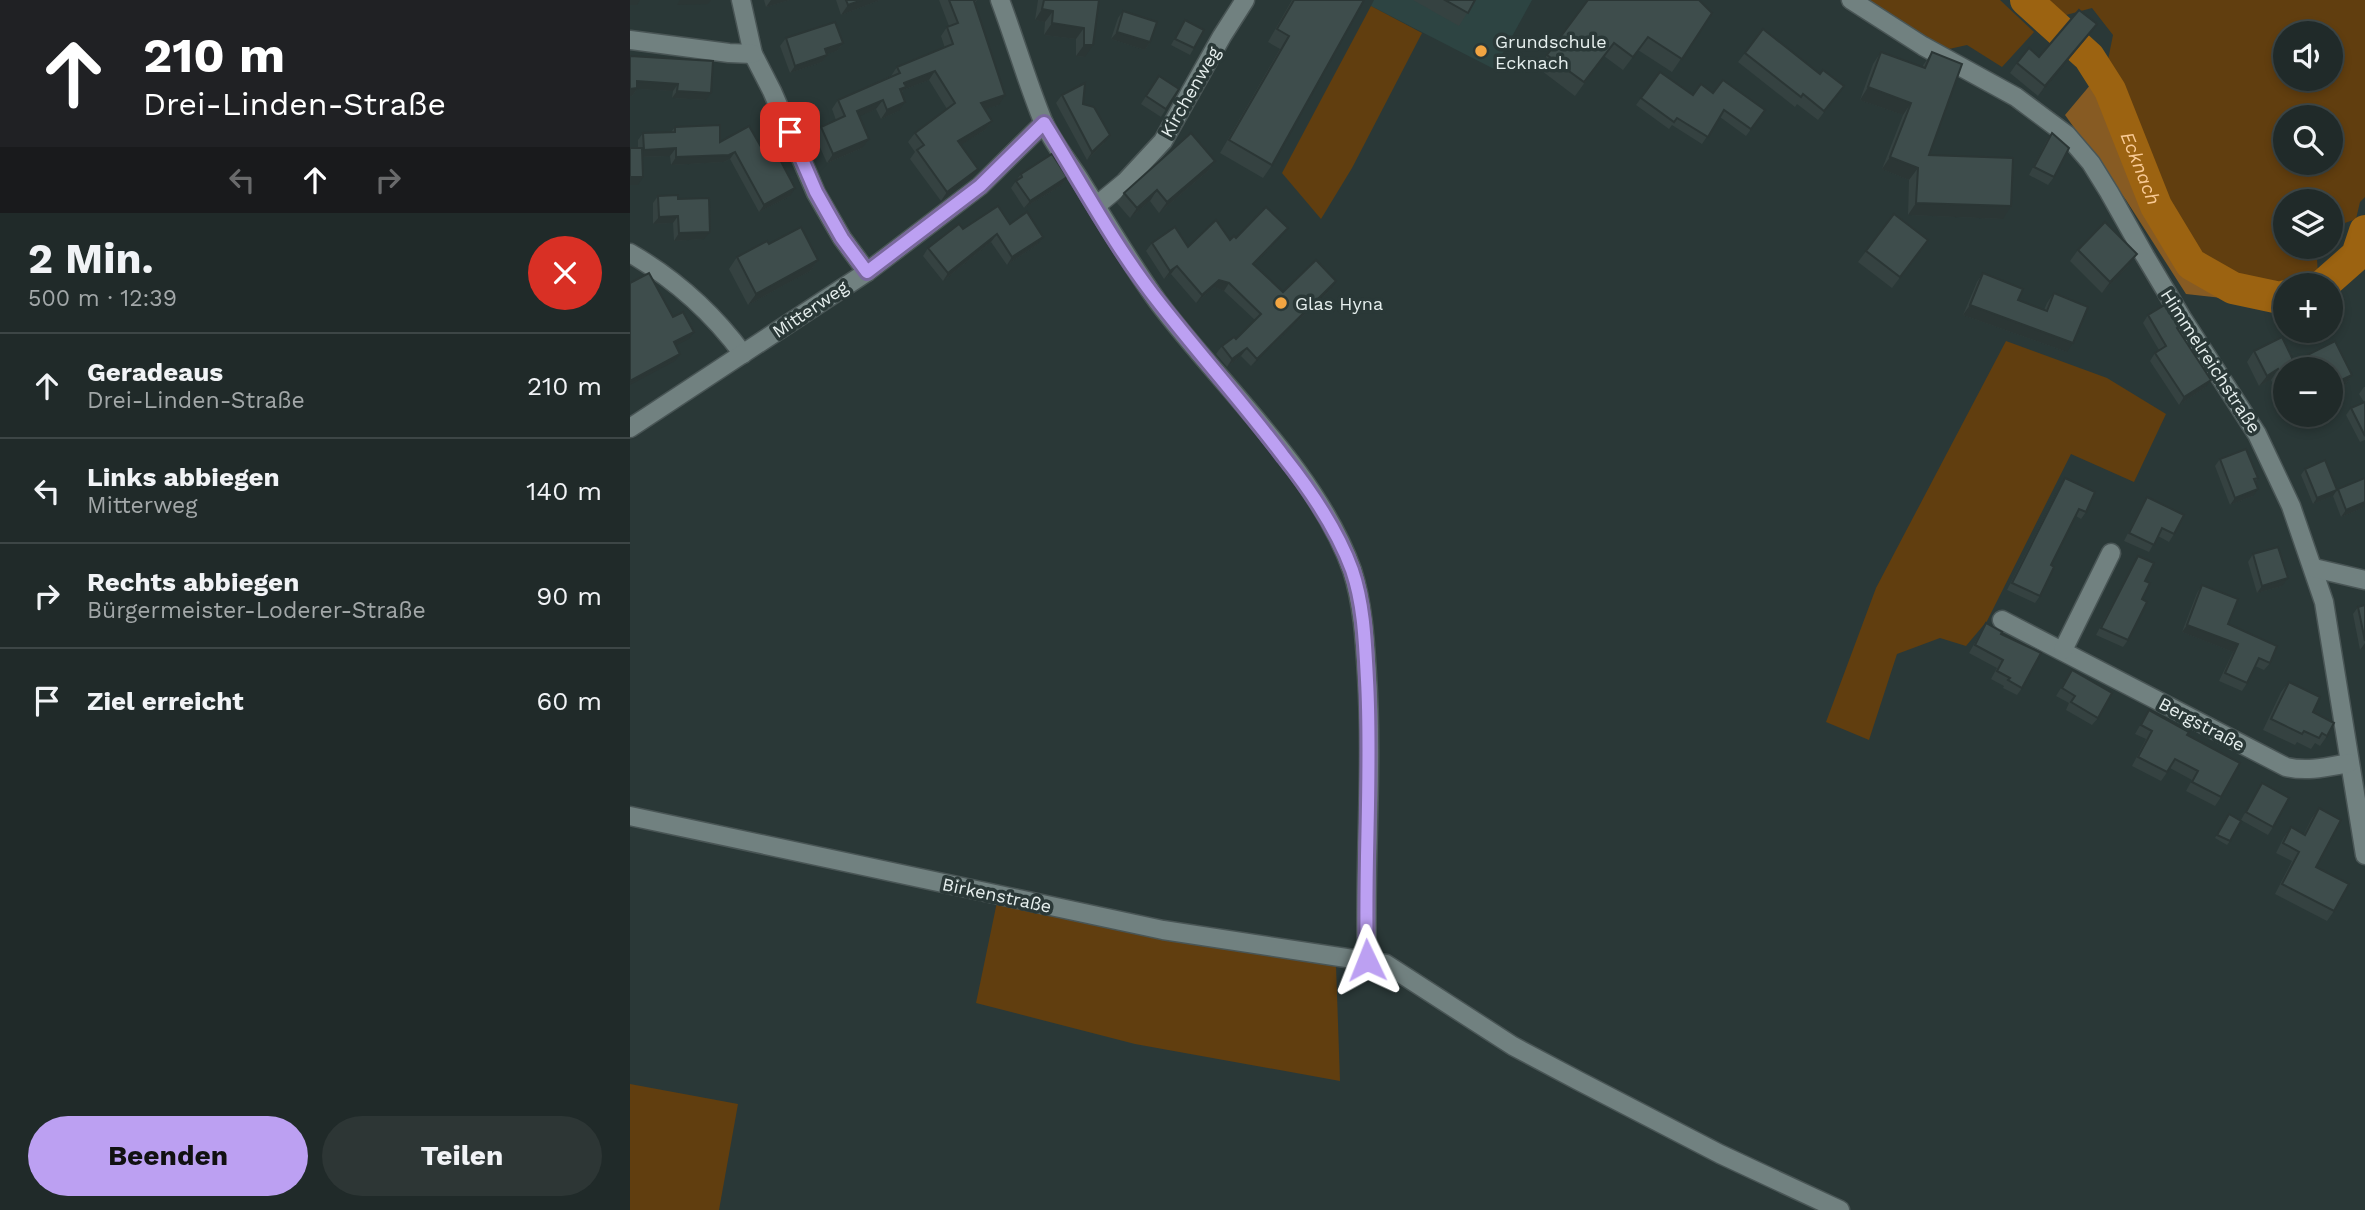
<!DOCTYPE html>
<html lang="de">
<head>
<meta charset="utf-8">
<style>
	:root { --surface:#202a29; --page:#2d3635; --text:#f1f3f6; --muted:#a2a7a8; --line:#3d4646; --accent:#bca0f2 }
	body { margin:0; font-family:"Work Sans",sans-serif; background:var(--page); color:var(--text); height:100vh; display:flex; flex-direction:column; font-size:26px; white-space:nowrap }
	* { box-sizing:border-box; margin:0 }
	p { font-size:23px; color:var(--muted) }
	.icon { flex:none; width:38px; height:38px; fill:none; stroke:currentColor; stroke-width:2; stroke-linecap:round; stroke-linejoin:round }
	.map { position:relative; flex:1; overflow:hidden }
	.side { display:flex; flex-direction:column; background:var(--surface); width:630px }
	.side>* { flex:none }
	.banner { background:#202124; color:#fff; overflow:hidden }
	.fabs { position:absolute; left:1643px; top:21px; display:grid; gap:14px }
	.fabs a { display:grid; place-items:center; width:70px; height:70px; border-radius:50%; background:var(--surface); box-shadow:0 4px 10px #0003,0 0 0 2px var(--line); font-size:35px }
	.pin { position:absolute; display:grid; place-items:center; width:60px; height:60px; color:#fff; margin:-30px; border-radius:14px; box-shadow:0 4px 10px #0006 }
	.me { position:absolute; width:77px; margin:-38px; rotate:358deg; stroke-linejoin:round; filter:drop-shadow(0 0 5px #0008) }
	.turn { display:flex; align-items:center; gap:24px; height:147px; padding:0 28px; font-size:32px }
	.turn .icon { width:91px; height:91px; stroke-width:2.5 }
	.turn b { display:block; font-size:49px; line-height:60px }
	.lanes { display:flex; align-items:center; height:66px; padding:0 28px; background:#0003; justify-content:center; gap:35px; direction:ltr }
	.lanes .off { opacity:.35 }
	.round { display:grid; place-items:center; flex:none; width:74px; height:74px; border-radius:37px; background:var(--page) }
	.overview { display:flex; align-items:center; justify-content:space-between; height:119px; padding:0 28px }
	h1 { font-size:42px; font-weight:700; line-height:52px }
	.cta { display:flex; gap:14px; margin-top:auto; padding:14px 28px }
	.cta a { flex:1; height:80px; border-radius:42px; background:var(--accent); color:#111; font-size:28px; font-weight:700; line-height:80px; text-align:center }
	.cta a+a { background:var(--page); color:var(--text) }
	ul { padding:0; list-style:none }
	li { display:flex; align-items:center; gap:21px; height:105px; padding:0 28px; border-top:2px solid var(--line) }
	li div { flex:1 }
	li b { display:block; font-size:26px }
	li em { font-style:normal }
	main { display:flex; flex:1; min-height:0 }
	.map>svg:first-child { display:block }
	.built { fill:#2d4442 }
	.green { fill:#613e0f; fill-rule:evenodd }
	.forest { fill:#875b23 }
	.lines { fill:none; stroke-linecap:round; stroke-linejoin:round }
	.river { stroke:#9c6311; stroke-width:32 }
	.minor-casing { stroke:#495555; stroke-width:21 }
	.minor { stroke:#718180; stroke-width:18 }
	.wall { fill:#354241 }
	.shaded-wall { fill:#2b3635 }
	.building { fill:#3e4d4c; stroke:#2b3635; stroke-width:2 }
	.route-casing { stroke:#7a689d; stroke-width:18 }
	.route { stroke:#bca0f2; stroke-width:12 }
	.poi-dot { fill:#f2a542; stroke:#2a3837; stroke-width:2.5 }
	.labels { text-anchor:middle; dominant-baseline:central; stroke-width:7; stroke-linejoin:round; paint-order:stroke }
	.poi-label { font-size:18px; fill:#e6efee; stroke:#2a3837; text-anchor:start }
	.street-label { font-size:18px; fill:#e6efee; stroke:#2a3837 }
	.water-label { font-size:19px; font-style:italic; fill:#f9ca95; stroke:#2a3837 }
</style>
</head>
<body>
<main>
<section class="side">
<div class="banner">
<div class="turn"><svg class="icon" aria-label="ahead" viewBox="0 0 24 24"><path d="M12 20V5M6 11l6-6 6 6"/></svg><div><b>210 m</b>Drei-Linden-Straße</div></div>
<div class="lanes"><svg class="icon off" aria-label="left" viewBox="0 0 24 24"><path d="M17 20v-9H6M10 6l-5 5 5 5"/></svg><svg class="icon" aria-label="ahead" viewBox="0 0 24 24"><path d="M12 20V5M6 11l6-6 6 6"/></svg><svg class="icon off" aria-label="right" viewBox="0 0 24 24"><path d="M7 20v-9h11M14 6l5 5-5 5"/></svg></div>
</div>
<div class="overview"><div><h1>2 Min.</h1><p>500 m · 12:39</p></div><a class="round" style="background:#d93025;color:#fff"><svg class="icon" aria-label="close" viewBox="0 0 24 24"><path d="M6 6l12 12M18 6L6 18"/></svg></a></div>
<ul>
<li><svg class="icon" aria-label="ahead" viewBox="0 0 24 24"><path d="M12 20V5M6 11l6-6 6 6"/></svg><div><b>Geradeaus</b><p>Drei-Linden-Straße</p></div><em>210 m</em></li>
<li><svg class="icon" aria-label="left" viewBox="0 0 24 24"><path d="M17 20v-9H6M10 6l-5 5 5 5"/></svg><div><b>Links abbiegen</b><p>Mitterweg</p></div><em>140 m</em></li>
<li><svg class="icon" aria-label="right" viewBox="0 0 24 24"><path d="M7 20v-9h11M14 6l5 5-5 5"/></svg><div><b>Rechts abbiegen</b><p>Bürgermeister-Loderer-Straße</p></div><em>90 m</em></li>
<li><svg class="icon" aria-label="arrive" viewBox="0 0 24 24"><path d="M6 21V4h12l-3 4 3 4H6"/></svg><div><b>Ziel erreicht</b></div><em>60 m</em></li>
</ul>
<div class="cta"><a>Beenden</a><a>Teilen</a></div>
</section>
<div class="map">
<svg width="1735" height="1210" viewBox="0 0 1735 1210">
	<rect width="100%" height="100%" fill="#2a3837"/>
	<!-- built -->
	<path class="built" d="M744 0H902L864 69 741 6Z"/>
	<!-- green -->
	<g class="green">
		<path d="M1236 0H1370L1404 32 1372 67 1337 45 1319 49 1293 37Z"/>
		<path d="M1417 0H1735V197L1730 202 1726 219 1701 228V201H1656V247H1701V229L1702 252 1687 259 1688 275 1636 286 1593 267 1570 260 1538 208 1477 65 1483 35 1462 8 1436 15ZM1656 33H1701V79H1656ZM1656 117H1701V163H1656Z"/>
		<path d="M741 6 792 33 722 168 691 219 652 173Z"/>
		<path d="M1376 341 1477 378 1536 414 1504 482 1441 454 1357 621 1336 646 1310 638 1267 654 1239 740 1196 722 1246 588Z"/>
		<path d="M367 902 706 965 710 1081 505 1044 346 1003Z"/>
		<path d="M0 1084 108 1104 89 1210H0Z"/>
	</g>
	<!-- forest -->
	<path class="forest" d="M1477 65 1538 208 1570 260 1593 267 1636 285 1688 275 1684 285H1656L1655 305 1556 294 1496 200 1435 115Z"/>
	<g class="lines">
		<!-- river -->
		<g class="river">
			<path id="s1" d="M1396 0 1459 57 1480 90 1526 206 1561 264 1603 288 1650 298 1656 296"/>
			<path d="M1693 285 1727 255 1735 231"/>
		</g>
		<defs>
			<g id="minor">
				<path d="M111 0 123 54 142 91 186 193 212 238 237 272"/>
				<path d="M370 0C385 40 397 82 413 121 422 142 438 161 450 180 475 221 500 263 528 302 590 385 687 471 722 570 733 604 735 641 737 676 743 770 734 865 737 960"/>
				<path d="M1221 0 1293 46 1386 97 1437 135 1461 163 1479 192 1515 256 1552 318 1627 434 1661 506 1694 602 1735 855"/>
				<path d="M0 40 99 53 123 54"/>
				<path d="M466 206 495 182 533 141 592 36 615 0"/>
				<path d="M0 253C45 279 82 312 113 354"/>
				<path d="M0 428 237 272 350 186 414 123"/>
				<path d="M1684 568 1735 580"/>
				<path d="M1372 620 1656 767C1678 772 1697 767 1719 763"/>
				<path d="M1433 650 1481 553"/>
				<path d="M0 816 533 930 756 964 883 1046 949 1081 1090 1154 1210 1210"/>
			</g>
		</defs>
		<!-- minor casing -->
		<use href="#minor" class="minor-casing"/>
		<!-- minor -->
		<use href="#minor" class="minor"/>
	</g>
	<!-- wall -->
	<g class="wall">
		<path d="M134 0H160L136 7Z"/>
		<path d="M206 0H250L211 15Z"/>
		<path d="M309 0H347L345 3 369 105 354 109 362 121 355 130 330 145 348 169 341 178 311 201 280 159 285 152 278 142 285 133 317 109 299 80 273 90 272 93 269 111 251 119 246 109 229 116 232 148 197 163 185 136 191 127 206 120 202 109 208 100 261 76 267 67 315 48 311 36 317 27 319 26Z"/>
		<path d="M408 0H469L455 57 446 56V39L414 35 415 22 405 20Z"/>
		<path d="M662 0H734L642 165 633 178 590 153 650 49 638 42Z"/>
		<path d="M783 0H845L829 26Z"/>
		<path d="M493 11 520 42 515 50 481 39 488 18Z"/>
		<path d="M1082 13 1042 72 1008 50 993 70 974 56 945 96 908 68 917 55Z"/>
		<path d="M555 20 564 48 560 55 541 45Z"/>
		<path d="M1467 24 1408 96 1380 73 1387 63 1409 57Z"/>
		<path d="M156 38 213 43 207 51 197 54 192 62 160 73 150 46Z"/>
		<path d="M1251 52 1292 67 1302 52 1299 155 1373 219 1278 215 1279 180 1252 169 1273 115 1230 100 1243 64Z"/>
		<path d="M1115 53 1190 74 1214 86 1188 120 1167 104 1165 107 1108 62Z"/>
		<path d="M0 56 76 100 42 98 43 91 7 89 2 96Z"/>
		<path d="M1030 72 1063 95 1083 93 1135 110 1116 136 1090 117 1072 144 1042 125 1039 129 1006 105Z"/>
		<path d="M529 76 549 89 531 117 511 104Z"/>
		<path d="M432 95 453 104 474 143 457 160 426 103Z"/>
		<path d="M45 127 90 142 138 159 160 196 129 212 100 159 94 162 41 165 40 156 13 157 8 185V140L13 133 41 132Z"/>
		<path d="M1422 133 1424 177 1418 185 1399 175 1417 140Z"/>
		<path d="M585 161 578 171 529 213 520 201 500 218 487 203 494 193Z"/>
		<path d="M391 174 437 177 432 185 394 208 381 188Z"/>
		<path d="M28 196 48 199 74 239 44 241 43 223 23 224V203Z"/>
		<path d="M1264 214 1298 240 1262 288 1228 262Z"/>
		<path d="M380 224 408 244 377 265 361 242 313 281 293 256 298 248 333 229Z"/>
		<path d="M658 228 652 235 624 265 653 292 701 289 621 366 611 356 597 367 586 354 592 346 606 339 625 320 594 291 584 287 566 303 541 274 534 279 516 251 522 243 558 247 600 240Z"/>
		<path d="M139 244 188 260 180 271 118 305 99 269 107 257Z"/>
		<path d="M1448 250 1499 265 1472 293 1440 261Z"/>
		<path d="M1353 273 1388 300 1414 310 1417 303 1424 293 1437 352 1333 315 1347 282Z"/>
		<path d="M1518 315 1551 325 1548 330 1576 387 1549 405 1520 361 1525 353 1529 350 1513 323Z"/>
		<path d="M1624 351 1664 362 1722 375 1715 385 1656 369V408L1641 380 1629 386 1617 362Z"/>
		<path d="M1734 387H1735V440L1730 442 1716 415 1721 408 1734 402 1729 394Z"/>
		<path d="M1590 459 1628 478 1625 482 1623 496 1600 505 1585 466Z"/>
		<path d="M1675 469 1707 490 1735 478V507L1711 517 1703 496 1683 504 1671 475Z"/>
		<path d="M1435 478 1456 512 1451 519 1446 516 1421 565 1410 596 1405 603 1377 590 1431 484Z"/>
		<path d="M1517 497 1544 534 1539 542 1528 536 1519 552 1494 541 1512 505Z"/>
		<path d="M1623 554 1652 586 1627 593 1618 562Z"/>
		<path d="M1508 556 1515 581 1512 599 1498 640 1493 647 1466 635 1504 563Z"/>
		<path d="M1572 585 1598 624 1640 663 1634 670 1625 666 1617 683 1612 691 1589 681 1603 652 1552 632 1567 593Z"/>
		<path d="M1735 605V649L1730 650 1723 614 1728 607Z"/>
		<path d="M1356 623 1371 634 1392 688 1387 695 1373 688 1374 686 1361 679 1367 668 1339 653Z"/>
		<path d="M1442 670 1468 718 1462 725 1436 710 1439 703 1426 696Z"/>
		<path d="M1659 682 1683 712 1697 736 1690 746 1685 743 1681 749 1667 742 1665 745 1633 730 1651 692Z"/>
		<path d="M1519 710 1557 735 1591 797 1585 806 1556 791 1562 780 1540 768 1531 781 1502 766 1516 739 1505 734Z"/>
		<path d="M1632 783 1643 827 1638 835 1611 820Z"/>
		<path d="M1689 808 1686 867 1704 911 1697 921 1645 894 1662 861 1646 853 1654 837 1661 827 1674 834 1682 818Z"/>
		<path d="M1596 818 1600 841 1597 845 1585 838Z"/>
	</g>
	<!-- shaded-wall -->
	<g class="shaded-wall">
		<path d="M0 0H10L7 5H0Z"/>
		<path d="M50 0H81L78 4 47 5Z"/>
		<path d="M141 0H160L136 7Z"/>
		<path d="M232 0H250L211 15 218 5Z"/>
		<path d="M412 9 423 11 415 22 405 20Z"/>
		<path d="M422 23 454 28 446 39 414 35Z"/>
		<path d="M1467 24 1460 34 1408 96 1415 86Z"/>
		<path d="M487 32 520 42 515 50 481 39Z"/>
		<path d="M213 43 207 51 189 57 195 49Z"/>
		<path d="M454 45H463L455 57 446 56Z"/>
		<path d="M197 55 192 62 160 73 165 66Z"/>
		<path d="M305 71 299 80 273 90 269 96 264 99 274 83Z"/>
		<path d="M7 81 48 84 43 91 7 89 2 96H0V89Z"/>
		<path d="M1238 87 1281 103 1273 115 1230 100Z"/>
		<path d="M47 91 81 93 76 100 42 98Z"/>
		<path d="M375 95 369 105 344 112 351 103Z"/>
		<path d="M253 100 246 109 221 120 227 111Z"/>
		<path d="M275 102 269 111 251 119 257 110Z"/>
		<path d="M362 121 355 130 321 151 328 141Z"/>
		<path d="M480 135 474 143 457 160 462 152Z"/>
		<path d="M239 139 232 148 197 163 203 154Z"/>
		<path d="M46 148 40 156 9 157 14 150Z"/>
		<path d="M105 152 100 159 94 162 41 165 46 157Z"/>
		<path d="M1260 157 1288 168 1279 180 1252 169Z"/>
		<path d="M585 161 578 171 529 213 537 202Z"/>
		<path d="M348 169 341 178 311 201 317 192Z"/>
		<path d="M0 177H13L8 185H0Z"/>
		<path d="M437 177 432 185 394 208 400 201Z"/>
		<path d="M165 188 160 196 129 212 134 205Z"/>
		<path d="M527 190 520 201 500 218 507 208Z"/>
		<path d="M1286 203 1381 206 1373 219 1278 215Z"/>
		<path d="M48 216 43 223 23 224 29 217Z"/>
		<path d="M658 228 652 235 617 272 623 264Z"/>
		<path d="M80 232 74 239 44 241 49 233Z"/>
		<path d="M367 234 361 242 313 281 318 273Z"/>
		<path d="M413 237 408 244 377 265 382 257Z"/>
		<path d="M1507 254 1499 265 1472 293 1480 282Z"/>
		<path d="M188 260 180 271 118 305 126 294Z"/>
		<path d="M547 266 541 274 534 279 540 271Z"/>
		<path d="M589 280 599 283 594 291 584 287 566 303 572 295Z"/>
		<path d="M706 281 701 289 621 366 627 359Z"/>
		<path d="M1340 305 1443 343 1437 352 1333 315Z"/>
		<path d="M64 332 59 339 39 349 44 342Z"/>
		<path d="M617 348 611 356 597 367 602 359Z"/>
		<path d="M50 354 45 361 0 385V381Z"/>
		<path d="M1648 369 1641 380 1629 386 1637 376Z"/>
		<path d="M1722 375 1715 385 1701 392V385Z"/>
		<path d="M1581 380 1576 387 1549 405 1554 397Z"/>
		<path d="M1628 489 1623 496 1600 505 1605 498Z"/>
		<path d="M1707 490 1703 496 1683 504 1687 498Z"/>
		<path d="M1735 502V507L1711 517 1716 510Z"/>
		<path d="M1658 578 1652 586 1627 593 1632 586Z"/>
		<path d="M1557 625 1608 644 1603 652 1552 632Z"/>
		<path d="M1735 643V649L1730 650Z"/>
	</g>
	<!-- building -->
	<g class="building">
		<path d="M216 0H232L218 5Z"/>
		<path d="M319 0H345L344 1 375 95 351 103 362 121 328 141 348 169 317 192 287 150 294 145 285 133 325 103 305 71 274 83V82L276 87 270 89 275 102 257 110 253 100 227 111 239 139 203 154 191 127 215 116 208 100 270 73 267 67 323 44 317 27 328 23Z"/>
		<path d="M414 0H469L463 45H454V28L422 23 423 11 412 9Z"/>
		<path d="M664 0H734L642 165 599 140 659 36 647 29Z"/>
		<path d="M815 0H845L838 13Z"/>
		<path d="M958 0H1069L1082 13 1052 59 1018 37 1003 57 984 43 954 82 917 55Z"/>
		<path d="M1449 10 1467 24 1415 86 1387 63 1399 48 1409 57Z"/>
		<path d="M493 11 527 22 520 42 487 32Z"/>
		<path d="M555 20 574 30 564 48 545 39Z"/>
		<path d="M205 22 213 43 195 49 197 55 165 66 156 38Z"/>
		<path d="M1133 29 1190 74 1193 70 1214 86 1194 111 1173 94 1171 97 1115 53Z"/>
		<path d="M1251 52 1295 68 1302 52 1332 64 1299 155 1383 158 1381 206 1286 203 1288 168 1260 157 1281 103 1238 87Z"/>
		<path d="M0 56 83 61 81 93 47 91 48 84 7 81V88L0 89Z"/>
		<path d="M1030 72 1063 95 1071 84 1083 93 1093 80 1135 110 1121 129 1094 110 1078 137 1047 118 1044 122 1011 98Z"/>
		<path d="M529 76 549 89 536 109 516 96Z"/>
		<path d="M455 83 453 104 464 107 480 135 462 152 432 95Z"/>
		<path d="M90 125V142L119 126 138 159 147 154 165 188 134 205 105 152 99 155 46 157V148L14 150 13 133 45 132V127Z"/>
		<path d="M561 133 585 161 537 202 527 190 507 208 494 193Z"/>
		<path d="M1422 133 1439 148 1424 177 1404 167Z"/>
		<path d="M0 148H12L13 177H0Z"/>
		<path d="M422 154 437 177 400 201 386 181 392 177 391 174Z"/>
		<path d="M48 195V199L79 198 80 232 49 233 48 216 29 217 28 196Z"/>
		<path d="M368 206 380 224 397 212 413 237 382 257 367 234 318 273 298 248 329 224 333 229Z"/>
		<path d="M636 207 658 228 623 264 653 292 686 260 706 281 627 359 617 348 602 359 592 346 604 337 606 339 631 314 599 283 589 280 572 295 547 266 540 271 522 243 545 227 558 247 586 220 600 240 604 236 606 238Z"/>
		<path d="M1264 214 1298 240 1270 277 1236 251Z"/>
		<path d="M1475 222 1507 254 1480 282 1448 250Z"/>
		<path d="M171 227 188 260 126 294 107 257 137 241 139 244Z"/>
		<path d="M19 273 43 317 53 312 64 332 44 342 50 354 0 381V283Z"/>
		<path d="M1353 273 1393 289 1388 300 1417 311 1424 293 1458 307 1443 343 1340 305Z"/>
		<path d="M1538 303 1551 325 1547 328 1581 380 1554 397 1525 353 1536 346 1518 315Z"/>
		<path d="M1652 337 1664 362 1705 341 1722 375 1701 385V369H1656V384L1648 369 1637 376 1624 351Z"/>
		<path d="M1735 402V436L1721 408Z"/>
		<path d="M1616 449 1628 478 1624 479 1628 489 1605 498 1590 459Z"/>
		<path d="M1695 460 1707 490 1687 498 1675 469Z"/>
		<path d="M1435 478 1465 492 1456 512 1449 509 1421 565 1424 567 1410 596 1382 583Z"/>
		<path d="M1735 478V502L1716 510 1708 489Z"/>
		<path d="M1517 497 1554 515 1544 534 1532 528 1524 545 1499 533Z"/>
		<path d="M1648 547 1658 578 1632 586 1623 554Z"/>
		<path d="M1508 556 1524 563 1515 581 1520 583 1512 599 1517 602 1498 640 1471 628Z"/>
		<path d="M1572 585 1608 599 1598 624 1647 646 1640 663 1629 658 1617 683 1595 673 1608 644 1557 625Z"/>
		<path d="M1735 605V641L1728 607Z"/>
		<path d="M1356 623 1372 632 1371 634 1411 653 1392 688 1378 680 1380 678 1367 671 1373 660 1345 645Z"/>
		<path d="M1442 670 1482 693 1468 718 1441 702 1445 696 1432 688Z"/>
		<path d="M1659 682 1690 697 1683 712 1704 723 1697 736 1692 733 1689 738 1674 731 1672 734 1641 719Z"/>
		<path d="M1519 710 1559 732 1557 735 1610 763 1591 797 1562 782 1568 771 1545 759 1537 772 1508 757 1522 731 1511 725Z"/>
		<path d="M1632 783 1659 798 1643 827 1616 812Z"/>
		<path d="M1689 808 1711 820 1686 867 1719 884 1704 911 1652 884 1669 852 1653 843 1661 827 1675 835Z"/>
		<path d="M1599 814 1611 821 1600 841 1587 835Z"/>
	</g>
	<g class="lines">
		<defs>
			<path id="route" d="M160 132 186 192 212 238 237 272 350 186 414 123C452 184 486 249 531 305 571 356 615 405 654 457 681 491 707 529 722 570 734 605 735 643 737 680 742 773 734 866 737 960"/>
		</defs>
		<!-- route casing -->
		<use href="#route" class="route-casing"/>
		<!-- route -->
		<use href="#route" class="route"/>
	</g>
	<!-- markers -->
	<g class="poi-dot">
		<circle cx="851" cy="51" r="7"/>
		<circle cx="651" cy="303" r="7"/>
	</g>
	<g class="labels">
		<!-- poi labels -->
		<g class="poi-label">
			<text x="865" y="41">Grundschule<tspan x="865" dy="21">Ecknach</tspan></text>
			<text x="665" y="303">Glas Hyna</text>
		</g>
		<!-- street labels -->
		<g class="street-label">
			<text transform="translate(560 92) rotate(-60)">Kirchenweg</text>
			<text transform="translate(180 309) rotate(-34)">Mitterweg</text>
			<text transform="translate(1581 361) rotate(57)">Himmelreichstraße</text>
			<text transform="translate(1572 724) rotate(28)">Bergstraße</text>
			<text transform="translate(367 895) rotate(12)">Birkenstraße</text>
		</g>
		<!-- water labels -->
		<g class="water-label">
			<text stroke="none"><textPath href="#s1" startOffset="208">Ecknach</textPath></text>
		</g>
	</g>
</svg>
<div class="fabs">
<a><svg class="icon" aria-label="sound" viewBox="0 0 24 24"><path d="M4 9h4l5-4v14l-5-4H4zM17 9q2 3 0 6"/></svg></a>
<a><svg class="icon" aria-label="search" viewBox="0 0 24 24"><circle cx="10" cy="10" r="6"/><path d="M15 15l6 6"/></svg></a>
<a><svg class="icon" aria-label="layers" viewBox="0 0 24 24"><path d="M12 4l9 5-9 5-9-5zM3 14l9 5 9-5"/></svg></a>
<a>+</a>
<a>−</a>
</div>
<div class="pin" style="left:160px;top:132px;background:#d93025"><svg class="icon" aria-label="arrive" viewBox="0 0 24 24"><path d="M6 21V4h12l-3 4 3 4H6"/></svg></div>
<svg class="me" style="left:737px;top:960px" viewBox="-20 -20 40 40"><path d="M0-17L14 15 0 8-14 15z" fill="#bca0f2" stroke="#fff" stroke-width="4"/></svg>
</div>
</main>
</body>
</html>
